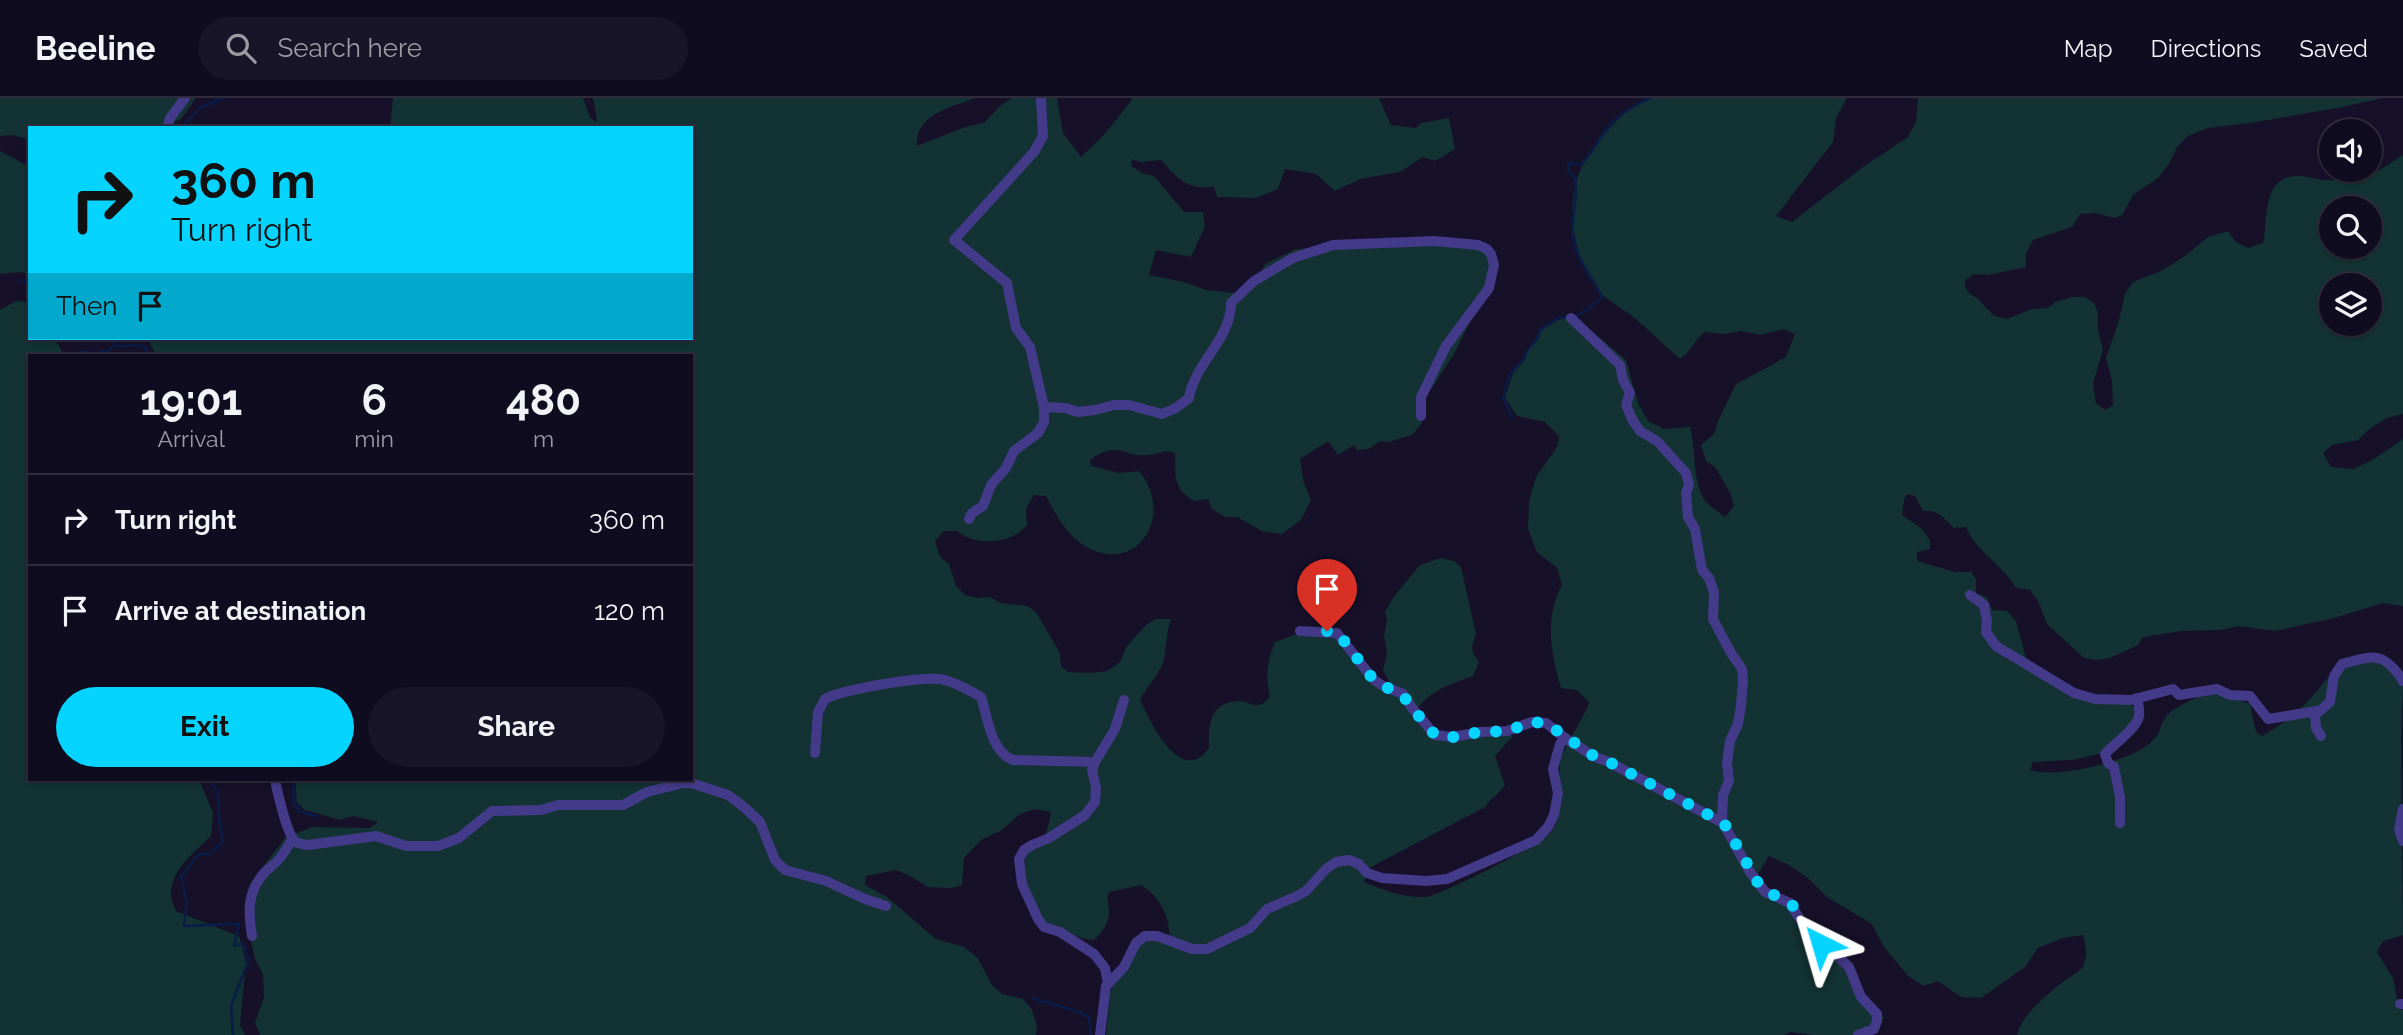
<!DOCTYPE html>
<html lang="en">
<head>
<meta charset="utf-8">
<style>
	:root { --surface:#100c1f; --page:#191528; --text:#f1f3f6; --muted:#9c9ba4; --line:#302c3d; --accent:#04d4ff }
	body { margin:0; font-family:Raleway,sans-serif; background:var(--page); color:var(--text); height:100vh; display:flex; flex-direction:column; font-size:26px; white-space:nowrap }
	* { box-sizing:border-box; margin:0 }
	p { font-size:23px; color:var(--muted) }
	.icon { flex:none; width:38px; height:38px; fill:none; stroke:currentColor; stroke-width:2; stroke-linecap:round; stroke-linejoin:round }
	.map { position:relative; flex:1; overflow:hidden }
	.side { position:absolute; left:28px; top:256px; width:665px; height:427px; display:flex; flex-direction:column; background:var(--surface); border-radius:0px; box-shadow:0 2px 5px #0004,0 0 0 2px var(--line) }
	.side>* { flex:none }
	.banner { position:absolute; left:28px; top:28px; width:665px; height:214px; border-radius:0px; box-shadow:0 2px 5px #0004,0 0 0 2px var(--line); background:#04d4ff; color:#111; overflow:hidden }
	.buttons { position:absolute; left:2319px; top:21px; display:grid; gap:14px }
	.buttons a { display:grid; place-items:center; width:63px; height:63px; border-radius:50%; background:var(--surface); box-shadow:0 2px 5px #0004,0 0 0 2px var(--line); font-size:35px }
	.pin { position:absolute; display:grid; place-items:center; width:60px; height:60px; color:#fff; margin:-72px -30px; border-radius:50% 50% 50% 0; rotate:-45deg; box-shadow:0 0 7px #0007 }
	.pin .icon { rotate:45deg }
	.me { position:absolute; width:77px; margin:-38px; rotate:320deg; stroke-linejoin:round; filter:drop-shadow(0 0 5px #0008) }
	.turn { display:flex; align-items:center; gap:24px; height:147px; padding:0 28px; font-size:32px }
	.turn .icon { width:91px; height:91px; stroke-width:2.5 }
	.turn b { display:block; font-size:49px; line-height:60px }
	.then { display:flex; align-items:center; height:66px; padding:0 28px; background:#0003; gap:14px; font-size:26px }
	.eta { display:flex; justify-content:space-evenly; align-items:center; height:119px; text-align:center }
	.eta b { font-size:42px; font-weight:700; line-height:49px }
	.button { display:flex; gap:14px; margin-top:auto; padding:14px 28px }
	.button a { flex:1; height:80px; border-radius:42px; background:var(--accent); color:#111; font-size:28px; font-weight:700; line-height:80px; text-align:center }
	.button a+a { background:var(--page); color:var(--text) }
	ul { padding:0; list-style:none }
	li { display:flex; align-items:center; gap:21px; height:91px; padding:0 28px; border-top:2px solid var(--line) }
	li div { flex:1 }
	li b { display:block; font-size:26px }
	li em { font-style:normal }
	header { display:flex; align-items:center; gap:42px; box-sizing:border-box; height:98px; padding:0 35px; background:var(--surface); border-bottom:2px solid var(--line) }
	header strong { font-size:33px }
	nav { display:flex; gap:38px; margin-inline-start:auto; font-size:24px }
	.search { width:490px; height:63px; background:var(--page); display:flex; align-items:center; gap:18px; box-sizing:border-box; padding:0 24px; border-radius:38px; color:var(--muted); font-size:26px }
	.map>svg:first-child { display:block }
	.green { fill:#133233; fill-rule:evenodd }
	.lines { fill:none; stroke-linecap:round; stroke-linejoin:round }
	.stream { stroke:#0a1c48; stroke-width:2.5 }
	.minor { stroke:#433a89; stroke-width:10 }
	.route { stroke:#04d4ff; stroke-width:12; stroke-dasharray:0 21.6 }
</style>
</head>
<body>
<header>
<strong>Beeline</strong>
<div class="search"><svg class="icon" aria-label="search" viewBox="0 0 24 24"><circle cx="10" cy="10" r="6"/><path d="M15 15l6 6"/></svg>Search here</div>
<nav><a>Map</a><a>Directions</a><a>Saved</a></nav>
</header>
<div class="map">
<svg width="2403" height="937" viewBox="0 0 2403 937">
	<rect width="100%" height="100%" fill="#161029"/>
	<!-- green -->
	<g class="green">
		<path d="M0 0H196L181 21 162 30 133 28 30 30V42L13 37 0 38Z"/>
		<path d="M393 0H583L590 19 595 24 597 22 593 0H975C951 10 915 16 917 48L968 28 984 25 1000 8 1012 0H1057L1063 35 1081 59 1103 38 1132 2 1131 0H1379L1391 27 1416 30 1421 25 1449 20 1455 51 1435 63 1423 59 1400 74 1360 81 1335 93 1316 76 1285 71 1278 91 1256 100 1217 99 1214 89C1187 92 1178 81 1161 62L1140 64 1132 61 1131 68 1142 75 1154 78 1184 114H1203L1205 128 1191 159 1156 152 1149 177 1184 184 1206 192 1235 195 1256 185 1265 166 1296 151 1437 140H1457L1479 144 1499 165 1454 256 1424 302 1422 325 1412 337 1389 344 1380 343 1369 351 1357 352 1354 347 1338 357 1328 343 1300 361 1304 385 1311 402 1301 422 1282 436 1262 433 1237 419H1225L1212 411 1208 401 1194 403C1172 389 1176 379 1175 355 1161 351 1161 356 1148 357 1123 360 1119 341 1090 362L1091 368 1119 375 1139 373C1177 419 1134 481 1082 446 1065 435 1055 415 1046 398L1034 397 1026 411 1027 427C1011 446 976 449 957 433H944L935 443 940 459 949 466 956 488 965 497 977 500 990 499 1000 505 1027 508 1036 514 1060 555 1061 568 1068 574 1090 575 1107 573 1120 564 1127 548 1146 527 1156 521H1171C1166 536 1167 547 1164 561 1160 576 1148 587 1140 601 1147 618 1172 672 1197 661 1201 659 1206 654 1209 650 1208 626 1210 603 1240 603 1246 603 1251 607 1256 607 1262 608 1266 603 1270 599 1265 579 1267 563 1275 544L1299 535H1333L1371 581 1391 587 1383 572 1387 556 1384 537 1387 522 1385 514 1395 497 1420 467 1441 460 1454 463 1461 469 1476 536 1472 548 1473 555 1479 565 1473 578C1455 584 1429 593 1418 610L1434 638 1510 635 1512 639 1495 658 1505 687C1500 696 1491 699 1485 709L1371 769 1364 784C1382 792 1405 800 1425 799 1438 799 1545 744 1552 733 1567 710 1557 690 1560 666 1562 648 1583 625 1589 604L1577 592 1561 590C1551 556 1544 520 1562 487L1557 470 1537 454 1528 431 1529 403 1536 379 1558 347 1559 338 1545 324 1517 318 1505 300 1513 275 1525 261 1527 253 1542 232 1558 222 1567 220 1586 228 1626 262 1638 305 1648 323 1664 331 1690 329C1696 352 1692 379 1704 401 1709 408 1719 414 1725 419L1734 408 1731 397 1716 370 1706 363 1701 347 1714 336 1718 323 1736 286 1786 259 1795 236 1784 231 1760 237 1741 233 1725 236 1705 234C1693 243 1691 254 1680 261 1664 247 1648 231 1632 218 1622 210 1606 202 1598 192 1573 162 1563 100 1584 65 1594 48 1616 20 1633 9 1639 5 1646 3 1653 0H1847L1836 20 1833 44 1776 118 1792 124 1863 69 1908 39 1916 24 1918 0H2382L2343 9 2250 25 2208 30 2188 38 2177 49 2170 64 2158 80 2133 97 2122 117 2115 120 2095 115 2080 116 2072 129 2033 142 2026 156V169L1989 177 1974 176 1965 182V189L1970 196 1977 200 1994 218 2007 221 2032 211 2048 210 2055 204 2072 199H2085L2094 205 2098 214V231L2103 252 2093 285 2096 305 2105 312 2113 307 2112 283 2106 260 2119 222 2125 196 2133 184 2161 173 2185 158 2208 139 2228 133 2236 144 2248 150 2263 145C2267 128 2264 101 2276 87 2290 71 2310 81 2327 82 2338 82 2350 81 2360 79 2376 76 2389 66 2403 57V316L2387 320 2368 332 2358 342 2332 347 2323 355 2331 369 2353 371 2374 361 2403 341V508L2383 505 2334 520 2275 533 2239 528 2220 532 2181 533 2143 539 2138 547 2110 560 2097 562 2084 560 2047 526 2038 503 2030 492 2016 490C2002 466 1977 455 1966 429L1954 430C1945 421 1937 411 1923 413L1915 398 1907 396 1904 402 1902 417 1921 430 1930 442V451L1917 454V463L1955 474H1971L1976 481V495L1987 499 1992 512 2007 513 2016 523 2026 560 2054 587 2130 606 2137 613 2136 625 2103 655 2072 662 2033 664 2030 672C2056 681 2127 664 2149 646 2164 633 2157 631 2166 619 2172 609 2208 593 2219 595 2229 597 2240 603 2250 606L2256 634 2262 638C2281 627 2296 616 2311 600 2321 589 2328 576 2343 569 2356 562 2372 565 2387 565L2399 579 2403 589 2401 640 2403 837 2383 843 2377 854 2393 880 2399 910 2403 912V937H2017C2022 916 2047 897 2064 883 2069 879 2078 875 2082 870 2088 859 2086 848 2083 837L2063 840 2038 850 2025 869 1981 900 1961 899 1938 883 1924 888 1908 878 1884 849 1872 826 1827 799 1809 781 1789 767 1769 758 1758 776 1769 793 1791 802 1815 839 1828 845 1866 899 1884 920 1880 927 1868 937H1813L1790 934 1784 937H1106L1110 897 1114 883 1127 873 1142 842 1169 838C1170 818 1159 798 1141 787L1109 794C1106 802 1108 803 1109 811 1110 824 1103 833 1094 842 1076 841 1063 831 1045 826 1037 811 1015 770 1028 755 1033 750 1032 754 1038 749 1046 742 1049 725 1051 714L1035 711 1020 716 1002 732 981 742 964 760 962 787 951 790 928 789 908 777 896 772 866 778 865 787 887 799 936 841 964 849 977 859 992 887 1002 896 1023 901 1031 910 1037 928 1036 937H260L255 925 264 899 263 876 255 861 248 830 249 787 285 740 312 729 370 730 378 724 353 718 340 722 305 712 297 705 295 681H691V257H156L147 240H691V30H390ZM2331 110H2370V149H2331ZM2331 187H2370V226H2331Z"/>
		<path d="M0 53 30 69V176L19 174 0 176Z"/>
		<path d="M16 203 26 204 30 211V240H54L62 253 60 257H30V681H199L213 715 211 738C196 753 170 772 171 797 171 801 174 808 176 813L239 838 246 863 240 927 245 937H0V212Z"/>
	</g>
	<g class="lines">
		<!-- stream -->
		<g class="stream">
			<path d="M181 30 201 9 223 0"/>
			<path d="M19 182 30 184"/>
			<path d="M1574 219 1588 211 1602 199C1593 178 1577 164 1573 140 1570 119 1579 100 1575 80 1570 76 1566 72 1569 65L1580 67C1590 59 1594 49 1601 39 1614 19 1628 10 1650 0"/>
			<path d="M110 240 117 249 132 247 143 248 147 252 148 257"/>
			<path d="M77 257 80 253 98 256 102 253H109L113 248"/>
			<path d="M1512 319 1503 300 1510 276 1524 261 1526 254 1537 241 1540 232 1556 221 1568 218"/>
			<path d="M205 681C222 690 218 704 219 721 219 729 223 736 223 744L209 756 198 757 181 779 187 804 184 828 239 826 234 848 242 845 249 861 231 908 233 937"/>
			<path d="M293 681 294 705 300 714 317 718"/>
			<path d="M1033 900C1051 907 1072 909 1089 919L1091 937"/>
		</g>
		<!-- minor -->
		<g class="minor">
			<path d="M167 30 170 20 185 0"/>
			<path d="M1571 220 1620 267 1623 282 1630 295 1626 307 1633 323 1640 333 1657 343 1686 375 1689 387 1686 395 1688 419 1695 431 1702 472 1709 480 1714 494 1713 521 1731 555 1742 571 1743 583 1741 607 1738 626 1730 643 1727 665 1729 683 1723 697 1722 724"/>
			<path d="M1044 309 1066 310 1077 314 1095 312 1114 307H1129L1162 316 1176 310 1189 300C1195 264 1231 242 1231 205L1254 183 1293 160 1333 147 1434 143 1478 147 1487 151 1491 156 1494 167 1489 190 1446 248 1421 299V318"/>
			<path d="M969 421 972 415 983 408 991 387 1006 370 1014 353 1038 335 1044 324V309L1030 249 1016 230 1007 185 954 142 1034 54 1043 38 1041 0"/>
			<path d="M1970 497 1984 507 1987 523 1986 534 1996 548 2074 595 2095 601 2131 602 2173 591 2179 597 2217 591 2230 597 2250 598 2268 621 2317 613"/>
			<path d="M1300 533 1337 535 1373 581 1383 588 1403 596 1412 610 1435 637 1453 639 1480 634 1507 633 1532 624 1546 625 1565 640"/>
			<path d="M2321 638 2316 630 2315 617 2330 604 2334 578 2342 566C2374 557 2384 553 2403 583"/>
			<path d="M815 655 818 614 825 601C845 591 916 579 940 581 953 583 969 592 981 599 988 619 990 653 1013 662L1095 664"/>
			<path d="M275 681C277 693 286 731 293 741 296 746 302 746 308 747L376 738 406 748H438L459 740 492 713 541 712 558 707H623L647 694 683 685H691L728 697 744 709 760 724 775 762 785 772 826 783 865 801 886 808"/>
			<path d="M2403 711 2399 732 2403 743"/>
			<path d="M2120 725V699L2114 669 2108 665 2105 656C2114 646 2138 629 2139 618 2140 612 2138 605 2137 600"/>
			<path d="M252 838C248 813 247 795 264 775 269 770 276 765 280 760 285 754 288 747 293 741"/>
			<path d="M1108 886 1105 870 1094 856 1060 834 1044 829 1038 821 1022 786 1019 761 1024 752 1032 747 1049 740 1085 717 1095 704 1096 690 1092 672 1095 664 1115 631 1124 602"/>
			<path d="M2400 906H2403"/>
			<path d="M1100 937 1106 888 1124 869 1136 845 1145 838H1157L1192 851H1207L1250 830 1267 811 1297 798 1306 793 1326 771 1336 764 1349 762 1359 766 1367 775 1382 780 1426 783 1447 781 1536 742 1548 729 1554 717 1558 695 1553 671 1560 646 1565 640 1595 659 1609 664 1723 725 1750 774 1765 794 1790 805 1810 838 1832 853 1849 869 1861 899 1877 916V923L1874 931 1858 937"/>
		</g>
	</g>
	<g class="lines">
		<!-- route -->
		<path class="route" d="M1327 533 1338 535 1373 581 1383 588 1402 596 1412 610 1435 637 1454 639 1480 634 1507 633 1532 624 1546 625 1595 659 1609 664 1724 725 1758 785C1770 800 1780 796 1791 806 1804 818 1804 837 1821 846"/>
	</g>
</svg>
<div class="buttons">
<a><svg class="icon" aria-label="sound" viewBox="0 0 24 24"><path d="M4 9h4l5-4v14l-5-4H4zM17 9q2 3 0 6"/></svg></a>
<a><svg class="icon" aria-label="search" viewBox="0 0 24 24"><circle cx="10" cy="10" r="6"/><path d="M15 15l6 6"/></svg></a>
<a><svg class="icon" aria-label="layers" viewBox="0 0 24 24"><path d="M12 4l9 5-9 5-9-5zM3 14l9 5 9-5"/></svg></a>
</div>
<div class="pin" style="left:1327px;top:533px;background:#d93025"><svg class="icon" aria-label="arrive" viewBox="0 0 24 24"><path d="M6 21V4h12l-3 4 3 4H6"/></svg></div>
<svg class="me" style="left:1821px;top:846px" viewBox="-20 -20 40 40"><path d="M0-17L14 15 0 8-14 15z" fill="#04d4ff" stroke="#fff" stroke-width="4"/></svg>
<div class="banner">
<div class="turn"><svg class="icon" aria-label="right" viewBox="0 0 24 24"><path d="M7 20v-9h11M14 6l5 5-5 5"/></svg><div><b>360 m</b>Turn right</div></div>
<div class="then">Then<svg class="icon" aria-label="arrive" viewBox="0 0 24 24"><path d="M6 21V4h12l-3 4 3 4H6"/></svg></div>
</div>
<section class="side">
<div class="eta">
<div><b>19:01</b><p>Arrival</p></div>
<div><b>6</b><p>min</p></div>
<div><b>480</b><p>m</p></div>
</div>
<ul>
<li><svg class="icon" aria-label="right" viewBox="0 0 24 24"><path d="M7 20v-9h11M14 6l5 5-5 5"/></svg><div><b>Turn right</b></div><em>360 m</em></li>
<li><svg class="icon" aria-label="arrive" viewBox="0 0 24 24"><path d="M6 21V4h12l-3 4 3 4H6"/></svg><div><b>Arrive at destination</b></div><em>120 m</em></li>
</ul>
<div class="button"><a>Exit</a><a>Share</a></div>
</section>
</div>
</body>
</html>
